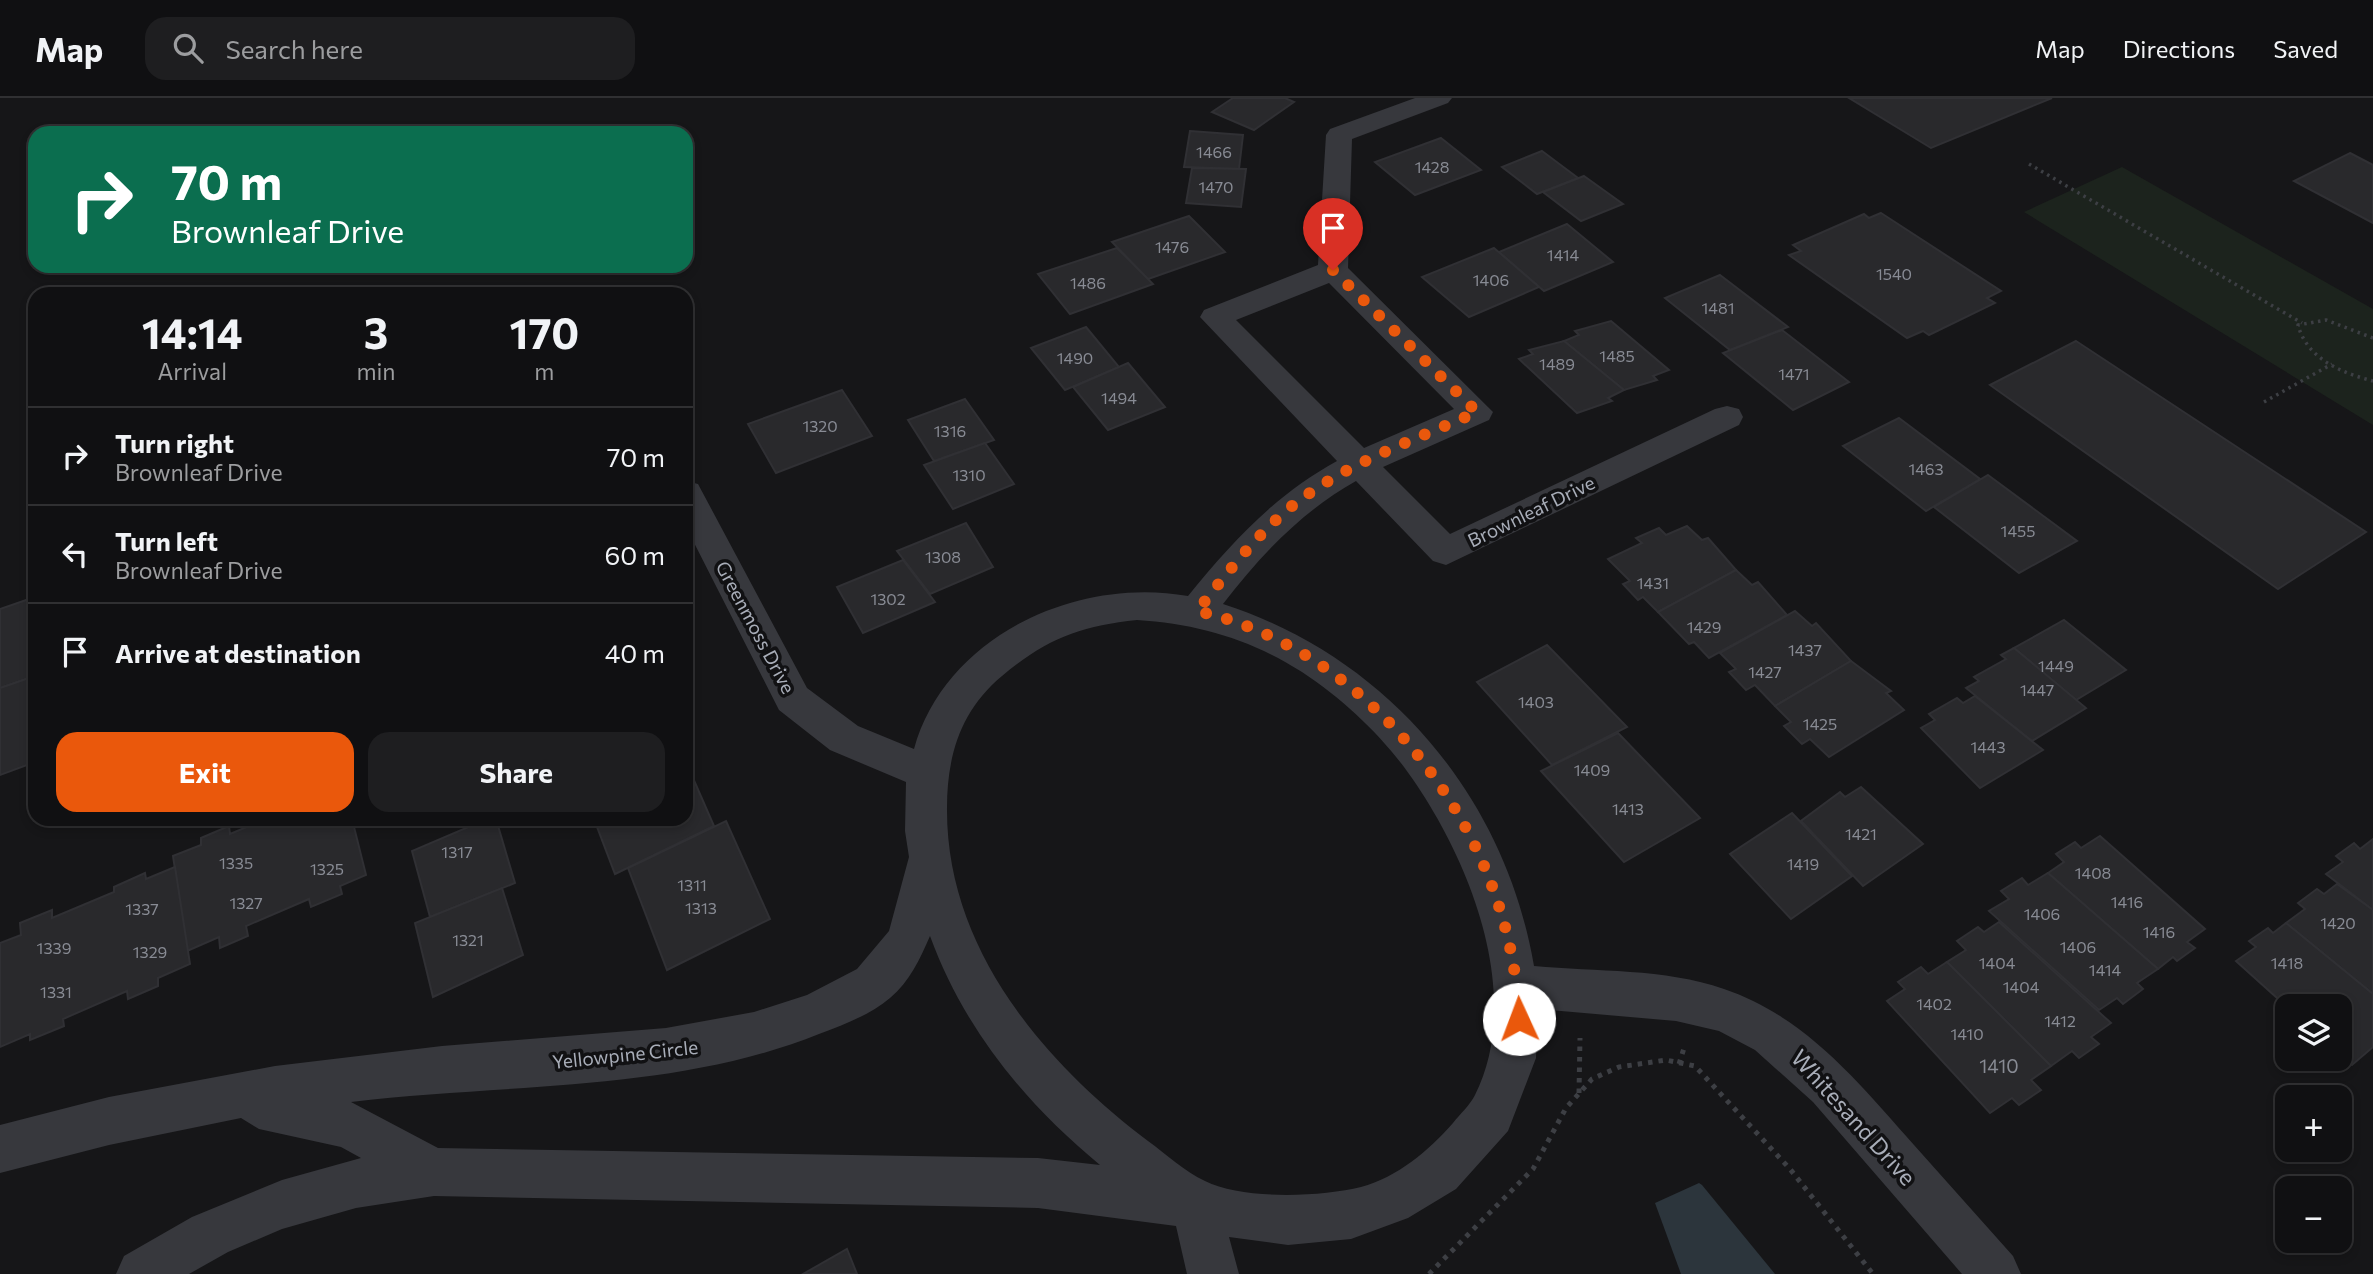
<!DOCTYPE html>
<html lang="en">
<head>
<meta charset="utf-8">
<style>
	:root { --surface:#101012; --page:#1e1e20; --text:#f1f3f6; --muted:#9c9d9f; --line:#303032; --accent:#ea580c }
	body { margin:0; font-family:Commissioner,sans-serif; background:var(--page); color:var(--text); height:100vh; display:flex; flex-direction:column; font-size:26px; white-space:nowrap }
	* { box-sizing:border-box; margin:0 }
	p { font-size:23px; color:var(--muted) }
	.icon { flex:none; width:38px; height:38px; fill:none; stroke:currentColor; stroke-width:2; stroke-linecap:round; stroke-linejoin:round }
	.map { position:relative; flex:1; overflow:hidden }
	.sheet { position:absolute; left:28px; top:189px; width:665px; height:539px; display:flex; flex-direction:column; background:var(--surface); border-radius:21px; box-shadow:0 4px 10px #0003,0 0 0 2px var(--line) }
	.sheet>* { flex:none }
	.banner { position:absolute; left:28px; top:28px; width:665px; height:147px; border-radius:21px; box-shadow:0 4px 10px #0003,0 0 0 2px var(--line); background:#0b6e4f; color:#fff; overflow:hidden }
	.fabs { position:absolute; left:2275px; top:896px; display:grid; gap:14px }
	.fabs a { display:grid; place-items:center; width:77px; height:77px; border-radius:14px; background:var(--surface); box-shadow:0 4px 10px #0003,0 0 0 2px var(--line); font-size:35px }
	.pin { position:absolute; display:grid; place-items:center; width:60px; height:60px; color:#fff; margin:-72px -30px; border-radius:50% 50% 50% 0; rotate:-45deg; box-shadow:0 0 7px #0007 }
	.pin .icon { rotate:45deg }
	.me { position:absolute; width:77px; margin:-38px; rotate:358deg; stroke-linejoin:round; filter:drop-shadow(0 0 5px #0008) }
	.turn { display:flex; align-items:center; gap:24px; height:147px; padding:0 28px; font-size:32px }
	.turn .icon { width:91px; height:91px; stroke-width:2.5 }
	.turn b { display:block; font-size:49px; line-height:60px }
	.eta { display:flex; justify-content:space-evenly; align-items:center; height:119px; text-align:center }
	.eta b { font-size:42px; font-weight:700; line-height:49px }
	.primary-button { display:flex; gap:14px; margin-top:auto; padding:14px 28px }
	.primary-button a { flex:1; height:80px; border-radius:21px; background:var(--accent); color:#fff; font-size:28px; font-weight:700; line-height:80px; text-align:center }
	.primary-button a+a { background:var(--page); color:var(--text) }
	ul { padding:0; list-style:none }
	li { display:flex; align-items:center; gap:21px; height:98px; padding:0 28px; border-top:2px solid var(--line) }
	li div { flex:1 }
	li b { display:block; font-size:26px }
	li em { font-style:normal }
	header { display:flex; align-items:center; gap:42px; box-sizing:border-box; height:98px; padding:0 35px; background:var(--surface); border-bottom:2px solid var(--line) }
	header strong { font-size:33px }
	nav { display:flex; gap:38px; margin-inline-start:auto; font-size:24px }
	.search { width:490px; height:63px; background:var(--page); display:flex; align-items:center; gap:18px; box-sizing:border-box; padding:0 24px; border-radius:21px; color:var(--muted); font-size:26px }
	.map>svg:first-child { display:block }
	.green { fill:#1c231d }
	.water { fill:#2c353c }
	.building { fill:#29292c; stroke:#303034; stroke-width:2 }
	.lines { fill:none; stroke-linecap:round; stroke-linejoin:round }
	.path-far1 { stroke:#3d3f44; stroke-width:3.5; stroke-dasharray:2.5 4.5; stroke-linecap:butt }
	.path { stroke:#3d3f44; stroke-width:5; stroke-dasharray:4.5 6; stroke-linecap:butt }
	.minor { fill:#37383d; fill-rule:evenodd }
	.route { stroke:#ea580c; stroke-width:12; stroke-dasharray:0 21.6 }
	.labels { text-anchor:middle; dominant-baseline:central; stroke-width:7; stroke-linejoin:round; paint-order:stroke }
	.number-label { font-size:16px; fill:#888b94 }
	.street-label { font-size:19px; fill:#a8adb8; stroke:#111113 }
	.near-number-label { font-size:19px; fill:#888b94 }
	.near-street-label { font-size:23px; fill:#a8adb8; stroke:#111113 }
</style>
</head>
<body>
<header>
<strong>Map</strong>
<div class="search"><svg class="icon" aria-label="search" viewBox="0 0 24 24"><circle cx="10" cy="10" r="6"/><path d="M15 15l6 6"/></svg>Search here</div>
<nav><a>Map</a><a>Directions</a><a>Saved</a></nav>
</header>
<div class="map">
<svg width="2373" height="1176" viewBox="0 0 2373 1176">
	<rect width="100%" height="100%" fill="#161618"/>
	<!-- green -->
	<path class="green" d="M2122 69 2373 211V327L2024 114Z"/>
	<!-- water -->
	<path class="water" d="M1699 1085 1702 1087 1775 1176H1681L1655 1105Z"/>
	<!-- building -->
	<g class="building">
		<path d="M1233 0H1285L1294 4 1254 32 1212 14Z"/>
		<path d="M1849 0H2052L1931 50Z"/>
		<path d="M1190 33 1243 37 1239 71 1184 69Z"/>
		<path d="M1441 40 1481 72 1415 97 1375 64Z"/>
		<path d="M1542 53 1578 80 1537 96 1502 69Z"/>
		<path d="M2350 55 2373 67V125L2294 83Z"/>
		<path d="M1192 70 1246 71 1241 109 1186 105Z"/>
		<path d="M1584 78 1623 106 1581 123 1543 94Z"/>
		<path d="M1881 115 2001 193 1987 200 1995 205 1929 237 1923 233 1907 240 1789 157 1801 153 1793 147 1864 116 1869 120Z"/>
		<path d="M1189 118 1225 154 1148 181 1112 144Z"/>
		<path d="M1567 126 1613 164 1544 193 1499 154Z"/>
		<path d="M1117 150 1153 186 1070 216 1038 176Z"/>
		<path d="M1494 150 1539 189 1469 219 1422 179Z"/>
		<path d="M1720 177 1788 229 1730 252 1665 200Z"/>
		<path d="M1611 223 1669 272 1653 278 1657 282 1624 292 1564 243 1579 237 1575 233Z"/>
		<path d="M1086 229 1119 269 1065 292 1031 250Z"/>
		<path d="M1782 232 1849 284 1793 312 1723 255Z"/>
		<path d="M1564 243 1624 292 1608 300 1612 303 1577 315 1519 261 1533 256 1529 252Z"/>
		<path d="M2076 243 2366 434 2278 491 1990 287Z"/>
		<path d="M1128 265 1165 309 1108 332 1073 289Z"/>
		<path d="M842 292 872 338 776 375 748 326Z"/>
		<path d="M965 301 994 342 934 363 908 322Z"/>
		<path d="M1899 320 1980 381 1926 413 1843 348Z"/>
		<path d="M985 345 1014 386 953 411 924 367Z"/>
		<path d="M1988 377 2077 443 2019 475 1934 409Z"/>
		<path d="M966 425 993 469 930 496 897 453Z"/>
		<path d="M1687 428 1702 442 1708 440 1736 472 1658 514 1643 499 1638 502 1623 486 1630 483 1608 461 1642 445 1636 440 1659 430 1666 437Z"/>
		<path d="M903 462 935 504 863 535 837 489Z"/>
		<path d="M1736 472 1752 487 1758 484 1787 517 1709 560 1694 544 1689 546 1658 514Z"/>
		<path d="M35 499V578L0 590V511Z"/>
		<path d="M1795 513 1812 528 1816 525 1851 563 1775 608 1755 587 1746 592 1729 574 1736 571 1720 555Z"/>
		<path d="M2064 522 2126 572 2076 602 2014 550Z"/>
		<path d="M1547 547 1627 629 1552 667 1477 584Z"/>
		<path d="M2014 550 2086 610 2032 643 1966 590 1979 583 1974 579 2006 561 2001 557Z"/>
		<path d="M1851 563 1891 593 1886 595 1904 612 1829 659 1810 641 1802 646 1784 628 1791 624 1775 608Z"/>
		<path d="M35 578V664L0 677V590Z"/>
		<path d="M1975 598 2043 652 1980 690 1921 630 1935 622 1929 616 1957 600 1963 605Z"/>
		<path d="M1618 635 1700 720 1624 764 1541 673Z"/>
		<path d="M686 664 714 728 615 776 594 721H686Z"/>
		<path d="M1861 689 1923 746 1863 788 1801 723 1840 694 1845 699Z"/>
		<path d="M1792 715 1852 778 1791 821 1730 756Z"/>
		<path d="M266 721H352L366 777 340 788 342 796 311 809 309 801 246 828 248 838 220 850 219 839 187 853 173 758 201 747V740L229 728 230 736Z"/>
		<path d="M487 721H496L515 785 430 819 412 753Z"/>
		<path d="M726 723 770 821 667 872 628 770Z"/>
		<path d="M2100 738 2205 831 2187 844 2195 850 2177 863 2173 859 2158 871 2048 775 2064 764 2056 756 2075 744 2081 750Z"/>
		<path d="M2373 741V812L2326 776 2343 764 2336 758 2354 745 2360 751Z"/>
		<path d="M175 769 190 866 158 880V888L128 901 127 893 63 921 64 928 30 942V936L0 949V845L21 837 20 825 52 812V820L114 794V789L145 775 146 781Z"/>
		<path d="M2048 775 2158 871 2137 885 2143 891 2123 906 2117 900 2099 912 1989 813 2009 801 2001 793 2022 780 2028 787Z"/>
		<path d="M2337 786 2373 812V896L2286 825 2305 811 2298 805 2317 791 2324 796Z"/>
		<path d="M502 790 523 857 433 899 415 825Z"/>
		<path d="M1999 824 2111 925 2091 939 2099 946 2079 960 2072 953 2051 968 1947 864 1966 852 1957 843 1978 829 1984 834Z"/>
		<path d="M2286 825 2373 896V949L2352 967 2340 955V908L2287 909 2236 863 2256 849 2249 843 2268 830 2273 835Z"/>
		<path d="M1947 864 2051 968 2031 982 2041 992 2019 1007 2012 1000 1990 1015 1887 903 1905 891 1898 884 1921 869 1928 876Z"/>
		<path d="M847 1151 857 1176H803Z"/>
	</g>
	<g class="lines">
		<!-- path-far1 -->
		<g class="path-far1">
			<path d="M2029 66 2302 225"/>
			<path d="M2373 240 2326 222 2298 227C2307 261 2342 275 2373 283"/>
			<path d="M2264 304 2332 266"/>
		</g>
		<!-- path -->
		<g class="path">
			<path d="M1679 966 1684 950"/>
			<path d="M1579 995 1580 940"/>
			<path d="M1429 1176 1533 1071 1566 1010 1592 981 1619 969 1666 962 1695 968 1790 1071 1873 1176"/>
		</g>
		<!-- minor -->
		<path class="minor" d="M1415 0H1452L1448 5 1352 41 1348 170 1493 314 1489 322 1383 369 1450 436 1715 311 1727 308 1739 311 1743 319 1739 327 1446 467 1433 463 1356 383C1301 414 1261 457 1223 506 1387 559 1505 698 1534 868 1597 874 1664 870 1724 891 1806 919 1858 984 1914 1047 1947 1084 1980 1121 2013 1158L2021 1176H1962L1813 1004 1755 952 1719 933 1676 923 1538 911 1536 960 1508 1033 1456 1091 1408 1120 1351 1141 1288 1147 1229 1139 1239 1176H1187L1176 1128 1038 1110 434 1098 356 1110 282 1131 228 1154 189 1176H116L124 1158 192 1119 282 1082 361 1060 341 1049 259 1031 241 1020 109 1047 0 1075V1027L109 999 275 968 442 948 666 930 754 914 807 897 857 871 889 833 909 759 905 733 906 684 830 652 779 612 686 429V383L698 386 807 590 858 628 914 651C945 538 1077 478 1188 498 1232 444 1275 397 1337 363L1200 219 1204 212 1318 167 1326 37 1330 31ZM1329 185 1454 311 1364 350 1236 222ZM1137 522C1198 526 1250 541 1302 574 1340 599 1377 633 1404 669 1467 754 1526 895 1475 997 1470 1007 1460 1016 1453 1025 1428 1053 1398 1079 1361 1089 1320 1099 1243 1102 1205 1083 1185 1074 1166 1056 1148 1043 1042 963 946 849 947 710 947 657 961 612 1002 578 1046 541 1080 528 1137 522ZM930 838C964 931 1025 1005 1100 1067L1038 1060 438 1050 351 1004C506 985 672 995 819 936 843 927 870 917 890 900 910 883 920 861 930 838Z"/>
	</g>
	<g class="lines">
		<!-- route -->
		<path class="route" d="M1333 172 1477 314C1413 343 1340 367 1286 413 1252 442 1225 478 1197 513 1377 553 1513 740 1519 921"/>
	</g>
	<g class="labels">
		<!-- number labels -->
		<g class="number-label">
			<text x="1214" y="53">1466</text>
			<text x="1432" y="68">1428</text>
			<text x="1216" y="88">1470</text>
			<text x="1172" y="148">1476</text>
			<text x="1563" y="156">1414</text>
			<text x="1894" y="175">1540</text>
			<text x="1491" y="181">1406</text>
			<text x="1088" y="184">1486</text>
			<text x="1718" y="209">1481</text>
			<text x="1617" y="257">1485</text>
			<text x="1075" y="259">1490</text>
			<text x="1557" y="265">1489</text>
			<text x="1794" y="275">1471</text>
			<text x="1119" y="299">1494</text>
			<text x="820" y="327">1320</text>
			<text x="950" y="332">1316</text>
			<text x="1926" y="370">1463</text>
			<text x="969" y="376">1310</text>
			<text x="2018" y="432">1455</text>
			<text x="943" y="458">1308</text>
			<text x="1653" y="484">1431</text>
			<text x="888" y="500">1302</text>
			<text x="1704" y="528">1429</text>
			<text x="1805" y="551">1437</text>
			<text x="2056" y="567">1449</text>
			<text x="1765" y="573">1427</text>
			<text x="2037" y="591">1447</text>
			<text x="1536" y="603">1403</text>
			<text x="1820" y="625">1425</text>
			<text x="1988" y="648">1443</text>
			<text x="1592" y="671">1409</text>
			<text x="1628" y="710">1413</text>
			<text x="1861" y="735">1421</text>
			<text x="457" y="753">1317</text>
			<text x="236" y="764">1335</text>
			<text x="1803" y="765">1419</text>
			<text x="327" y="770">1325</text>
			<text x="2093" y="774">1408</text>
			<text x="692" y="786">1311</text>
			<text x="2127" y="803">1416</text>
			<text x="246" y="804">1327</text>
			<text x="701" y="809">1313</text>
			<text x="142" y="810">1337</text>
			<text x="2042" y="815">1406</text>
			<text x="2338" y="824">1420</text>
			<text x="2159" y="833">1416</text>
			<text x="468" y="841">1321</text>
			<text x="2078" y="848">1406</text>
			<text x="54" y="849">1339</text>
			<text x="150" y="853">1329</text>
			<text x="1997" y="864">1404</text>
			<text x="2287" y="864">1418</text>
			<text x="2105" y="871">1414</text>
			<text x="2021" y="888">1404</text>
			<text x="56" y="893">1331</text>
			<text x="1934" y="905">1402</text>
			<text x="2060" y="922">1412</text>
			<text x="1967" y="935">1410</text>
		</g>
		<!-- street labels -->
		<g class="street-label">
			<text transform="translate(1531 413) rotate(-26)">Brownleaf Drive</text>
			<text transform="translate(756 529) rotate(62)">Greenmoss Drive</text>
			<text transform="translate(625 956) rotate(-6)">Yellowpine Circle</text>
		</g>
		<!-- near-number labels -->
		<g class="near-number-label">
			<text x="1999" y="967">1410</text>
		</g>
		<!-- near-street labels -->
		<g class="near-street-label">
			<text transform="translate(1854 1019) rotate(48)">Whitesand Drive</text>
		</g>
	</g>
</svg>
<div class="fabs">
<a><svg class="icon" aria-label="layers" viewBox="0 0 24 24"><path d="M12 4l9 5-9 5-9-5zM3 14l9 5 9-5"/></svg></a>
<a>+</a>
<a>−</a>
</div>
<div class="pin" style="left:1333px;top:172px;background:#d93025"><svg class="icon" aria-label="arrive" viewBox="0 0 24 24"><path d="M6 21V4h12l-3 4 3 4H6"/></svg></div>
<svg class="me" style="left:1519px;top:921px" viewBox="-20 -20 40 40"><circle r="19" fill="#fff"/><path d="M0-13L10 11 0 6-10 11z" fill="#ea580c"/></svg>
<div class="banner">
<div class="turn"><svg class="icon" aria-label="right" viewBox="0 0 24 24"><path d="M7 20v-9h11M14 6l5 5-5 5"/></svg><div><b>70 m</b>Brownleaf Drive</div></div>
</div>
<section class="sheet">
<div class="eta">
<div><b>14:14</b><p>Arrival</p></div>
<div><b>3</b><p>min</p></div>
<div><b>170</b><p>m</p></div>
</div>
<ul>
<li><svg class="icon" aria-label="right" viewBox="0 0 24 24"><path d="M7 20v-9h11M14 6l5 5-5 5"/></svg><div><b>Turn right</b><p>Brownleaf Drive</p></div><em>70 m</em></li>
<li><svg class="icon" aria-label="left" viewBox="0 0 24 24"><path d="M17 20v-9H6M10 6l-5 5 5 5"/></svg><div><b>Turn left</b><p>Brownleaf Drive</p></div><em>60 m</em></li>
<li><svg class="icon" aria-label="arrive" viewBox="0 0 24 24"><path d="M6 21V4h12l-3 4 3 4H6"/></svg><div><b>Arrive at destination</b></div><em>40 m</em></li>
</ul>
<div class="primary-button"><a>Exit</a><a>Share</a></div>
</section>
</div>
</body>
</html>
